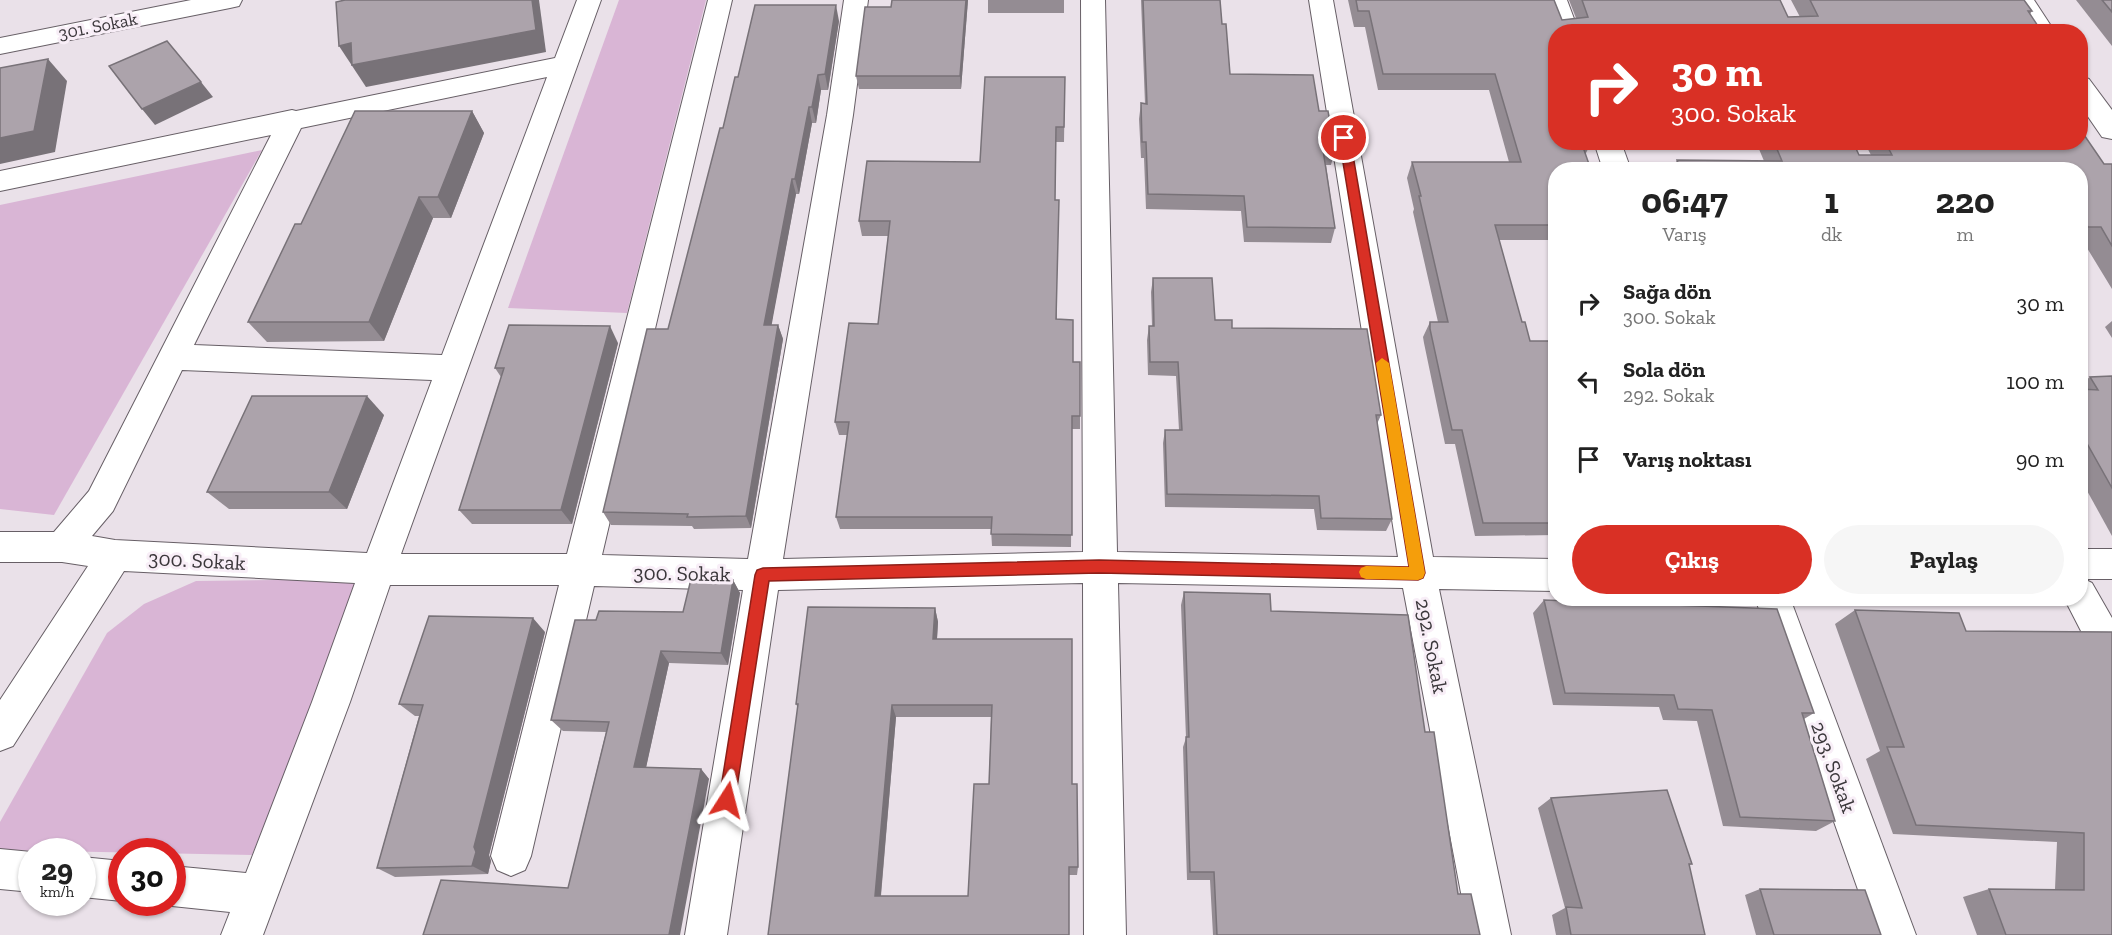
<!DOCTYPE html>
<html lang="tr">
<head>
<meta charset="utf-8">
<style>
	:root { --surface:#fff; --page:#f6f6f6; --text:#222; --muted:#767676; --accent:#d93025 }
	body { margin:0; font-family:"Zilla Slab",serif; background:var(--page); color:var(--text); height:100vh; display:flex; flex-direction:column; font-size:22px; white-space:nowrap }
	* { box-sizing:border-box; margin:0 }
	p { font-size:20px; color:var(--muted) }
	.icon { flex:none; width:33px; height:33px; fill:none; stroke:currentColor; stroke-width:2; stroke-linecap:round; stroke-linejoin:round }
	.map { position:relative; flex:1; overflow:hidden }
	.side { position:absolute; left:1548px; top:162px; width:540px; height:444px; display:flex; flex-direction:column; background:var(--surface); border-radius:24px; box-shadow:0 2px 4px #0004 }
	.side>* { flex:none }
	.guide { position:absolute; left:1548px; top:24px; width:540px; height:126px; border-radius:24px; box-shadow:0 2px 4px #0004; background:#d93025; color:#fff; overflow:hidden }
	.speed { position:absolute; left:18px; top:838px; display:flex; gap:12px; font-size:30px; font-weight:700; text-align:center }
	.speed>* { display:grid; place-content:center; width:78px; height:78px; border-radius:50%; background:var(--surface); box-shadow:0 2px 4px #0004; line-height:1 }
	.speed small { font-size:15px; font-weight:400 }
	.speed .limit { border:9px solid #d22; background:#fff; color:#111 }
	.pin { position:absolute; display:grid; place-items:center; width:51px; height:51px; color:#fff; margin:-26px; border:3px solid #fff; border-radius:50%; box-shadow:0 2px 6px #0007 }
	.me { position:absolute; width:66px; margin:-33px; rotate:9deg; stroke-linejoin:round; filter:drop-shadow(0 0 4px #0008) }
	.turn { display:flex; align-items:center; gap:21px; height:126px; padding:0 24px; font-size:27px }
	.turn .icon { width:78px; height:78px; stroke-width:2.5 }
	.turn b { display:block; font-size:42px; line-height:51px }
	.eta { display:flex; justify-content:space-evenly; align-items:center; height:102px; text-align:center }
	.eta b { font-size:36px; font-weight:800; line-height:42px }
	.cta { display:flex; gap:12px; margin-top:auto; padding:12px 24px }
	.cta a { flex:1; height:69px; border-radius:36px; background:var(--accent); color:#fff; font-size:24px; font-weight:800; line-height:69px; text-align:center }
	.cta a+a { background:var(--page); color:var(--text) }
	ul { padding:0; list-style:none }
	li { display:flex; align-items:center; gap:18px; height:78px; padding:0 24px }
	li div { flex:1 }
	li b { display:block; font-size:22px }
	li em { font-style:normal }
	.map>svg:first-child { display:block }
	.green { fill:#d9b5d5 }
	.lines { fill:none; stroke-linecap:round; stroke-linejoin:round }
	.street-casing { stroke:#675f66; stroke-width:2 }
	.secondary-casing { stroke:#675f66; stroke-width:2 }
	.street { fill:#fff; fill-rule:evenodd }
	.secondary { fill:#fff; fill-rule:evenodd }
	.wall { fill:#948c93; fill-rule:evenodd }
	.shaded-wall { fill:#787278 }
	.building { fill:#aca3ab; stroke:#787278; stroke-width:1.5; fill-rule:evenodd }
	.route { fill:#d93025; stroke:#8d1f18; stroke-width:1.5 }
	.slow { fill:#f59e0b }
	.labels { text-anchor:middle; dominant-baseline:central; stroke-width:6; stroke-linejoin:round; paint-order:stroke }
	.far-street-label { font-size:18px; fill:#3b373b; stroke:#f8eef7 }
	.street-label { font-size:21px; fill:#3b373b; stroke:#f8eef7 }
</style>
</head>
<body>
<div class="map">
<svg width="2112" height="935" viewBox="0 0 2112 935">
	<rect width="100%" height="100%" fill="#eae1e9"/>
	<!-- green -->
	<g class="green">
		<path d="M619 0H706L627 313 508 308Z"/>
		<path d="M262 150 54 515 0 509V205Z"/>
		<path d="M362 579 252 855 0 850V822L107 633 144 604 196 581Z"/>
	</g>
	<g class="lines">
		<defs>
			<g id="street">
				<path d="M577 0H601L401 554H567L708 0H732L602 555 748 559 827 115 844 0H868L853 115 783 559 1083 552 1081 0H1105L1117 552 1398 557 1309 0H1333L1433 557 1556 559V591L1439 589 1511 935H1469L1403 588 1118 583 1126 935H1084L1083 583 778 590 727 935H685L743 590 594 586 531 856 525 870 511 876 497 870 491 856 559 585H390L350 702 263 935H221L230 912 172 906 164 903H172V866L246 873 312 702 355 583 124 571 13 746 0 751V700L88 566 62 562H0V532H54L89 491 271 135 0 191V171L292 110 296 111 555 58ZM547 77 442 355 194 345 301 128ZM182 370 432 380 367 553 115 540 92 536 113 511Z"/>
				<path d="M1543 0H1567L1579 32H1556V34Z"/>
				<path d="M2010 0H2034L2055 32H2030Z"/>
				<path d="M2080 76 2089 79 2112 110V139L2102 137 2080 105Z"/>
				<path d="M1594 142H1621L1631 170H1603Z"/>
				<path d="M2080 549H2112V579H2084L2092 583 2112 618V671L2099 666 2064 598H2080Z"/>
				<path d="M1755 598H1790L1916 935H1874Z"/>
				<path d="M0 849 32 852V892L0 889Z"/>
				<path d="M82 857 122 861V901L82 897Z"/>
			</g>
			<path id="secondary" d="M191 0H242L239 6 230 8 0 54V38Z"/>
		</defs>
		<!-- street casing -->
		<use href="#street" class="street-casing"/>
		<!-- secondary casing -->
		<use href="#secondary" class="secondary-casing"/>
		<!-- street -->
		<use href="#street" class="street"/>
		<!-- secondary -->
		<use href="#secondary" class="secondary"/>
	</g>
	<!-- wall -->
	<g class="wall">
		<path d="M968 0 961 89H859L856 76 891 7Z"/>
		<rect x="988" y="0" width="76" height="13"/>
		<path d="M1141 0H1220L1222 24 1230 74 1319 111 1335 150 1331 165H1326L1335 228 1331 243 1244 242 1241 211 1146 209 1144 158H1141L1139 119 1141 103 1145 104Z"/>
		<path d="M1348 0H1554L1562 20 1576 18 1569 0H1780L1788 17H1800L1791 0H2024L2032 11 2030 14 1556 32V142L1589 147 1586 153 1556 170V240H1499L1522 322 1530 341H1556V535L1475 536 1455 444H1445L1424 343 1423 337 1430 322H1438L1413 212 1414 209 1407 178 1412 162H1509L1489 90H1378L1365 27H1354Z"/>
		<path d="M2076 0H2112V46Z"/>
		<path d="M839 21 828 90H821L816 123H812L799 194H796L771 325H778L783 339 751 528 694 529 692 526 611 525 603 512 668 329 723 128 738 77Z"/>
		<path d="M1065 77 1064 142H1056L1055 200 1057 319 1073 362 1080 416V429H1072L1071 547 992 546 991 529H840L836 517 847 435H839L835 422 878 324 888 236H862L859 221 980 162Z"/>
		<path d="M472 111 484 133 451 218H433L384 341 267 342 248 322 301 224Z"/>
		<path d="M1756 142H1853L1859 155H1871L1864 142H2080L2104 164H2112V289L2084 243H2080V170H1672L1677 160 1764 161Z"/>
		<path d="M1153 278 1215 320 1232 328 1381 415 1377 424 1392 519 1386 531 1317 530 1314 509 1165 507 1163 443 1165 430H1179L1176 376 1148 375 1147 340 1149 326H1152L1151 292Z"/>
		<path d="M2112 321V338L2105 327Z"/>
		<path d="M618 343 572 524H472L459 510 501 377 495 368Z"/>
		<path d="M2112 376V536L2080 478V385L2090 377Z"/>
		<path d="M384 415 347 509H229L207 492Z"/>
		<path d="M733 580 740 593 728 665 669 663 646 767 701 769 709 779 568 888 606 732 563 731 551 720 596 620 683 612Z"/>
		<path d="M1184 592 1271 611 1425 732 1458 894 1480 935H1213L1210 880H1187L1183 747 1186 738 1181 605Z"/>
		<path d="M1544 600 1814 713 1804 719 1835 821 1816 831 1723 826 1697 721 1663 720 1659 707 1553 705 1533 613Z"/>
		<path d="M935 608 938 622 937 639 1072 784 1078 867 1077 875H1069V935H768L798 708 796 704ZM896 717H991L989 784 968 896H881Z"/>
		<path d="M1855 610 1966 631 2112 632V935H1977L1963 897 1989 889H2055L2057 842 1893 834 1866 759 1880 751 1835 624Z"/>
		<path d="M545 632 489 855 491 861 488 874 395 877 377 868 419 716H415L399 704Z"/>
		<path d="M1551 798 1692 864 1689 865 1705 935H1556L1552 915 1565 908 1538 808Z"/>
		<path d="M1760 889 1881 935H1756L1745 895Z"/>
	</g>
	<!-- shaded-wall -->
	<g class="shaded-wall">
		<path d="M532 0H539L546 52 366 87 339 46Z"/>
		<path d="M966 0H968L961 89 960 76Z"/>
		<path d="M836 5 839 21 828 90 825 74Z"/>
		<path d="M48 59 67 81 55 152 0 164V138Z"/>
		<path d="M818 75 821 90 816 123 812 107Z"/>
		<path d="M201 82 213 97 155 125 142 109Z"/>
		<path d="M809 107 812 123 799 194 795 179Z"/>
		<path d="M472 111 484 133 451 218 438 197Z"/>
		<path d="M792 179 796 194 769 339 764 325Z"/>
		<path d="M419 197 433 218 384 341 369 322Z"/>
		<path d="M778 325 783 339 751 528 746 516Z"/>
		<path d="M610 326 618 343 572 524 561 510Z"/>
		<path d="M367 396 384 415 347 509 329 492Z"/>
		<path d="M733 580 740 593 728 665 721 653Z"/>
		<path d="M935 608 938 622 936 653 933 639Z"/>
		<path d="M533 618 545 632 489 855 491 861 488 874 472 866 474 847Z"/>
		<path d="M661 651 669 663 644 777 634 767Z"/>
		<path d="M892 705 896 717 880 904 875 896Z"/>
		<path d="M701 769 709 779 680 935H669Z"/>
	</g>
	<!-- building -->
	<g class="building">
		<path d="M345 0H532L536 30 352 65 351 43 339 46 336 2Z"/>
		<path d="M892 0H966L960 76H856L865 7H891Z"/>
		<path d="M1143 0H1220L1222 24H1226L1230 74 1313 75 1319 111H1328L1335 150H1323L1335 228 1247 227 1244 196 1148 194 1146 142H1142L1141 103 1147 104Z"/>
		<path d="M1356 0H1554L1562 20 1588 17 1582 0H1780L1788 17 1818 16 1810 0H2024L2032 11H2028L2042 32H1556V142H1588L1589 147H1583L1591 170H1556V225H1495L1522 322H1525L1530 341H1556V523H1483L1462 430H1452L1430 329V322H1448L1419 196H1421L1412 162H1521L1495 74H1383L1369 11H1358Z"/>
		<path d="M2102 0H2112V12Z"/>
		<path d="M755 5H836L825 74 818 75 812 107H809L795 179H792L764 325H778L746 516 687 517 688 514 603 512 647 329H668L720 128H723L735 77H738Z"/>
		<path d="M167 41 201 82 142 109 109 66Z"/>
		<path d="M48 59 34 131 0 138V68Z"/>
		<path d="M985 77H1065L1064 127H1056L1055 200H1059L1056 319 1073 320V362H1080V416H1072V535L991 534 992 517H836L849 422H835L849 323 878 324 890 221H859L867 161 980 162Z"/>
		<path d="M355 111H472L438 197H419L369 322H248L295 224H301Z"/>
		<path d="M2080 129 2104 164H2112V246L2101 227H2088L2086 223H2080V170H1681L1677 160 1782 161 1774 142H1853L1859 155H1892L1885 142H2080Z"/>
		<path d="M1153 278H1212L1215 320H1232V328L1367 329 1381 415H1376L1392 519 1321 518 1319 496 1167 494 1165 430H1182L1178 362H1150L1149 326H1154Z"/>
		<path d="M509 325 610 326 561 510H459L504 368H495Z"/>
		<path d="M2112 376V488L2080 431V389L2098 390 2090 377Z"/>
		<path d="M252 396H367L329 492H207Z"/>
		<path d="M691 579 733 580 721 653 661 651 634 767 701 769 669 935H423L441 880 568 888 609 722 551 720 575 620H596L599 611 683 612Z"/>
		<path d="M1184 592 1270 594 1271 611 1408 615 1425 732H1434L1458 894H1471L1480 935H1217L1214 872H1190L1186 737H1189Z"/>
		<path d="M1544 600 1777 609 1814 713H1802L1835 821 1740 817 1712 710 1678 709 1674 695 1565 693Z"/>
		<path d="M808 607 935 608 933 639H1072V784H1077L1078 867H1069V935H768L798 704H796ZM892 705H992L989 784H974L968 896H875Z"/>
		<path d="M1855 610 1959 613 1966 631 2112 632V935H2006L1989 889 2084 890V833L1916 825 1887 747H1904Z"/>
		<path d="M429 616 533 618 474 847 476 852 472 866 377 868 423 705 399 704Z"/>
		<path d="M1667 790 1692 864H1689L1705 935H1571L1566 907 1582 908 1551 798Z"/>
		<path d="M1760 889 1865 890 1881 935H1774Z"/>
	</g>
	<!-- route -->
	<path class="route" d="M1344 134 1350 138 1425 573 1423 578 1418 580 1099 573 769 581 735 800 733 805 727 808 722 805 719 800 755 575 757 570 763 568 1099 560 1409 567 1339 138Z"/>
	<!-- slow -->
	<path class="slow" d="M1382 358 1389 363 1425 573 1423 578 1418 580 1366 579 1361 577 1359 572 1361 568 1366 566 1409 567 1376 363Z"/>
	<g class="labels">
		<!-- far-street labels -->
		<g class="far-street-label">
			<text transform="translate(98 26) rotate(-11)">301. Sokak</text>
		</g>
		<!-- street labels -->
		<g class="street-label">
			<text transform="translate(197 560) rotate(3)">300. Sokak</text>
			<text transform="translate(682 573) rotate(1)">300. Sokak</text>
			<text transform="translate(1432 646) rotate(79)">292. Sokak</text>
			<text transform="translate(1834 767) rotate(70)">293. Sokak</text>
		</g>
	</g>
</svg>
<div class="speed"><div>29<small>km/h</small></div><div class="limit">30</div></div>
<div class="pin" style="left:1344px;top:138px;background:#d93025"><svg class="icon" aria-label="arrive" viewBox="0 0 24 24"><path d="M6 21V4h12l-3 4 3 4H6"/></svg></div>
<svg class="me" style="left:727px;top:800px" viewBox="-20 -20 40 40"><path d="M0-17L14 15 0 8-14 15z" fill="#d93025" stroke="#fff" stroke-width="4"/></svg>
<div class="guide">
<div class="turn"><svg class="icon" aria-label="right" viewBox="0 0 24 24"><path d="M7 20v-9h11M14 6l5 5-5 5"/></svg><div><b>30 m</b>300. Sokak</div></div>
</div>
<section class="side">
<div class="eta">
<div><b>06:47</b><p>Varış</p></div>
<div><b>1</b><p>dk</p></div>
<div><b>220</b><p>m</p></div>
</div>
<ul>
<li><svg class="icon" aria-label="right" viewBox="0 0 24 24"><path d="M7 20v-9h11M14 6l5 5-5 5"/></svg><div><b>Sağa dön</b><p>300. Sokak</p></div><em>30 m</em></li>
<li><svg class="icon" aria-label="left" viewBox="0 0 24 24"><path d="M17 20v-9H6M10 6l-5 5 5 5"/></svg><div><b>Sola dön</b><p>292. Sokak</p></div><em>100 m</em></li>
<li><svg class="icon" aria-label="arrive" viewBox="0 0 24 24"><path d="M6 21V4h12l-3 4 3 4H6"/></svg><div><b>Varış noktası</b></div><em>90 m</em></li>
</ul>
<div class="cta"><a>Çıkış</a><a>Paylaş</a></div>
</section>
</div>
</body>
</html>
